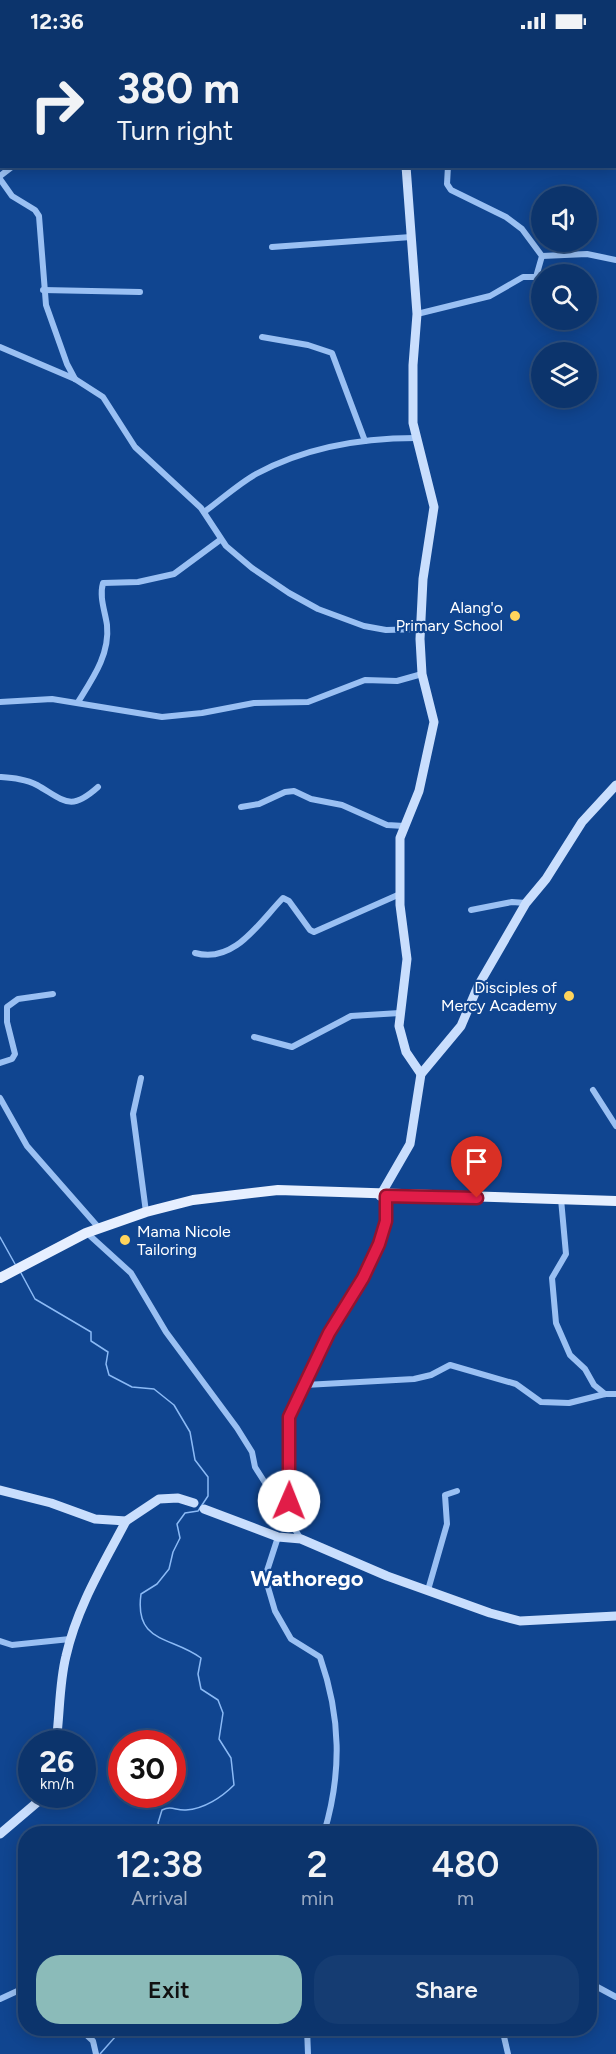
<!DOCTYPE html>
<html lang="en">
<head>
<meta charset="utf-8">
<style>
	:root { --surface:#0c346c; --page:#153c72; --text:#f1f3f6; --muted:#9aaac2; --line:#2c4f7f; --accent:#8bbbb9 }
	body { margin:0; font-family:Figtree,sans-serif; background:var(--page); color:var(--text); height:100vh; display:flex; flex-direction:column; font-size:22px; white-space:nowrap }
	* { box-sizing:border-box; margin:0 }
	p { font-size:20px; color:var(--muted) }
	.icon { flex:none; width:33px; height:33px; fill:none; stroke:currentColor; stroke-width:2; stroke-linecap:round; stroke-linejoin:round }
	.map { position:relative; flex:1; overflow:hidden }
	.panel { position:absolute; left:18px; top:1784px; width:579px; height:210px; display:flex; flex-direction:column; background:var(--surface); border-radius:24px; box-shadow:0 3px 15px #0003,0 0 0 2px var(--line) }
	.panel>* { flex:none }
	.guide { position:absolute; left:0px; top:0px; width:616px; height:126px; box-shadow:0 3px 15px #0003,0 0 0 2px var(--line); background:#0c346c; color:var(--text); overflow:hidden }
	.buttons { position:absolute; left:531px; top:144px; display:grid; gap:12px }
	.buttons a { display:grid; place-items:center; width:66px; height:66px; border-radius:50%; background:var(--surface); box-shadow:0 3px 15px #0003,0 0 0 2px var(--line); font-size:30px }
	.speed { position:absolute; left:18px; top:1688px; display:flex; gap:12px; font-size:30px; font-weight:700; text-align:center }
	.speed>* { display:grid; place-content:center; width:78px; height:78px; border-radius:50%; background:var(--surface); box-shadow:0 3px 15px #0003,0 0 0 2px var(--line); line-height:1 }
	.speed small { font-size:15px; font-weight:400 }
	.speed .limit { border:9px solid #d22; background:#fff; color:#111 }
	.pin { position:absolute; display:grid; place-items:center; width:51px; height:51px; color:#fff; margin:-62px -26px; border-radius:50% 50% 50% 0; rotate:-45deg; box-shadow:0 0 6px #0007 }
	.pin .icon { rotate:45deg }
	.me { position:absolute; width:66px; margin:-33px; rotate:1deg; stroke-linejoin:round; filter:drop-shadow(0 0 4px #0008) }
	.turn { display:flex; align-items:center; gap:21px; height:126px; padding:0 18px; font-size:27px }
	.turn .icon { width:78px; height:78px; stroke-width:2.5 }
	.turn b { display:block; font-size:42px; line-height:51px }
	.eta { display:flex; justify-content:space-evenly; align-items:center; height:102px; text-align:center }
	.eta b { font-size:36px; font-weight:600; line-height:42px }
	.button { display:flex; gap:12px; margin-top:auto; padding:12px 18px }
	.button a { flex:1; height:69px; border-radius:24px; background:var(--accent); color:#111; font-size:24px; font-weight:600; line-height:69px; text-align:center }
	.button a+a { background:var(--page); color:var(--text) }
	.status { display:flex; justify-content:space-between; align-items:center; height:42px; padding:0 30px; background:var(--surface); direction:ltr }
	.status svg { height:16px; fill:currentColor }
	.map>svg:first-child { display:block }
	.lines { fill:none; stroke-linecap:round; stroke-linejoin:round }
	.stream { stroke:#8bbaf6; stroke-width:1.5 }
	.street { stroke:#9ac0f3; stroke-width:6 }
	.secondary { stroke:#c9defd; stroke-width:9 }
	.primary { stroke:#e6efff; stroke-width:10 }
	.route-casing { stroke:#92132f; stroke-width:15 }
	.route { stroke:#e11d48; stroke-width:10 }
	.poi-dot { fill:#ffd45c; stroke:#104590; stroke-width:2 }
	.labels { text-anchor:middle; dominant-baseline:central; stroke-width:4.5; stroke-linejoin:round; paint-order:stroke }
	.poi-label { font-size:16px; fill:#fff; stroke:#104590; text-anchor:end }
	.district-label { font-size:22px; font-weight:bold; fill:#fff; stroke:#104590 }
</style>
</head>
<body>
<div class="status"><b>12:36</b><svg viewBox="0 0 49 12"><path d="M0 12V9h3v3zM5 12V6h3v6zM10 12V3h3v9zM15 12V0h3v12zM26 1h20v11H26zM47 4h2v5h-2z"/></svg></div>
<div class="map">
<svg width="616" height="2012" viewBox="0 0 616 2012">
	<rect width="100%" height="100%" fill="#104590"/>
	<g class="lines">
		<!-- stream -->
		<g class="stream">
			<path d="M0 1195 15 1222"/>
			<path d="M21 1231 35 1257 91 1290V1299L108 1310 106 1322 109 1333 132 1345 154 1347 174 1363 190 1390 195 1418 208 1435V1454L198 1469 185 1471 177 1482 180 1496 173 1510 169 1527 157 1542 141 1552C134 1602 172 1594 201 1616L198 1632 201 1647 218 1658 223 1671 219 1697 231 1716 234 1743C222 1755 204 1767 186 1768 176 1769 172 1763 162 1768L158 1781 162 1791"/>
			<path d="M100 2012 123 1986"/>
		</g>
		<!-- street -->
		<g class="street">
			<path d="M116 0 118 2"/>
			<path d="M59 2 60 0"/>
			<path d="M471 2 472 0"/>
			<path d="M0 134 13 124"/>
			<path d="M0 137 12 154 35 168 39 174 46 263 67 322 75 337"/>
			<path d="M272 205 411 195"/>
			<path d="M542 214 587 212 616 218"/>
			<path d="M43 248 140 250"/>
			<path d="M417 272 490 254 523 235H536L542 214 522 187 506 175 451 148 447 142 448 124"/>
			<path d="M262 295 308 303 332 311 365 399"/>
			<path d="M0 305 75 337 103 355 135 405 201 466 226 504 252 526 289 551 318 567 364 584 386 588 421 587"/>
			<path d="M204 470C221 458 238 442 256 432 304 406 362 396 416 396"/>
			<path d="M0 660 52 657 162 675 202 671 254 661 308 660 365 638 397 639 422 632"/>
			<path d="M78 660C93 636 110 612 107 583 105 569 99 555 103 541L138 540 174 532 220 498"/>
			<path d="M0 735C12 736 26 737 37 743 65 759 70 770 98 745"/>
			<path d="M241 765 259 762 285 750 294 749 311 757 342 763 387 783 404 784"/>
			<path d="M471 868 512 860 526 861"/>
			<path d="M195 911C234 922 258 882 283 856L289 859 310 888 314 890 400 852"/>
			<path d="M254 995 292 1005 351 974 400 971"/>
			<path d="M0 1021 12 1017 15 1012 7 980V965L18 957 53 952"/>
			<path d="M141 1036 133 1072 146 1170"/>
			<path d="M593 1048 616 1084"/>
			<path d="M0 1056 27 1104 99 1186"/>
			<path d="M561 1157 566 1212 552 1236 556 1281 570 1313 585 1327 594 1343 605 1352"/>
			<path d="M87 1191 131 1231 166 1290 237 1386 252 1410 255 1425 301 1497"/>
			<path d="M305 1343 414 1337 431 1333 450 1323 516 1342 541 1360 569 1361 605 1352H616"/>
			<path d="M288 1476 289 1375 329 1291 363 1237 379 1202 386 1178V1154"/>
			<path d="M278 1495 265 1535 275 1569 291 1597 320 1615C341 1675 342 1731 324 1791"/>
			<path d="M428 1548 447 1482 445 1453 457 1449"/>
			<path d="M0 1599 12 1603 70 1597"/>
			<path d="M590 1941 616 1955"/>
			<path d="M0 1957 26 1945"/>
			<path d="M79 1986 93 1999 96 2012"/>
			<path d="M307 1986 308 2012"/>
			<path d="M502 1986 508 2012"/>
		</g>
		<!-- secondary -->
		<g class="secondary">
			<path d="M353 0 354 2"/>
			<path d="M406 124 417 272 413 323V381L434 465 423 537 420 597 422 632 434 680 419 749 400 796V863L407 917 399 984 406 1010 421 1032"/>
			<path d="M380 1154 410 1102 421 1032 461 984 478 944 526 861 546 837 582 780 616 743"/>
			<path d="M0 1448 51 1461 95 1477 126 1479 159 1457 178 1456 194 1461"/>
			<path d="M204 1467 278 1495 301 1497 387 1534 490 1571 520 1579 616 1574"/>
			<path d="M56 1701C60 1672 59 1642 66 1614 77 1565 103 1523 126 1479"/>
			<path d="M0 1792 47 1752"/>
		</g>
		<!-- primary -->
		<path class="primary" d="M0 1236 86 1191 146 1170 193 1158 278 1148 616 1159"/>
	</g>
	<g class="lines">
		<defs>
			<path id="route" d="M289 1459V1375L329 1291 363 1236 379 1202 386 1179V1154L477 1156"/>
		</defs>
		<!-- route casing -->
		<use href="#route" class="route-casing"/>
		<!-- route -->
		<use href="#route" class="route"/>
	</g>
	<!-- markers -->
	<g class="poi-dot">
		<circle cx="515" cy="574" r="6"/>
		<circle cx="569" cy="954" r="6"/>
		<circle cx="125" cy="1198" r="6"/>
	</g>
	<g class="labels">
		<!-- poi labels -->
		<g class="poi-label">
			<text x="503" y="565">Alang'o<tspan x="503" dy="18">Primary School</tspan></text>
			<text x="557" y="945">Disciples of<tspan x="557" dy="18">Mercy Academy</tspan></text>
			<text x="137" y="1189" text-anchor="start">Mama Nicole<tspan x="137" dy="18">Tailoring</tspan></text>
		</g>
		<!-- district labels -->
		<g class="district-label">
			<text x="307" y="1536">Wathorego</text>
		</g>
	</g>
</svg>
<div class="buttons">
<a><svg class="icon" aria-label="sound" viewBox="0 0 24 24"><path d="M4 9h4l5-4v14l-5-4H4zM17 9q2 3 0 6"/></svg></a>
<a><svg class="icon" aria-label="search" viewBox="0 0 24 24"><circle cx="10" cy="10" r="6"/><path d="M15 15l6 6"/></svg></a>
<a><svg class="icon" aria-label="layers" viewBox="0 0 24 24"><path d="M12 4l9 5-9 5-9-5zM3 14l9 5 9-5"/></svg></a>
</div>
<div class="speed"><div>26<small>km/h</small></div><div class="limit">30</div></div>
<div class="pin" style="left:477px;top:1156px;background:#d93025"><svg class="icon" aria-label="arrive" viewBox="0 0 24 24"><path d="M6 21V4h12l-3 4 3 4H6"/></svg></div>
<svg class="me" style="left:289px;top:1459px" viewBox="-20 -20 40 40"><circle r="19" fill="#fff"/><path d="M0-13L10 11 0 6-10 11z" fill="#e11d48"/></svg>
<div class="guide">
<div class="turn"><svg class="icon" aria-label="right" viewBox="0 0 24 24"><path d="M7 20v-9h11M14 6l5 5-5 5"/></svg><div><b>380 m</b>Turn right</div></div>
</div>
<section class="panel">
<div class="eta">
<div><b>12:38</b><p>Arrival</p></div>
<div><b>2</b><p>min</p></div>
<div><b>480</b><p>m</p></div>
</div>
<div class="button"><a>Exit</a><a>Share</a></div>
</section>
</div>
</body>
</html>
